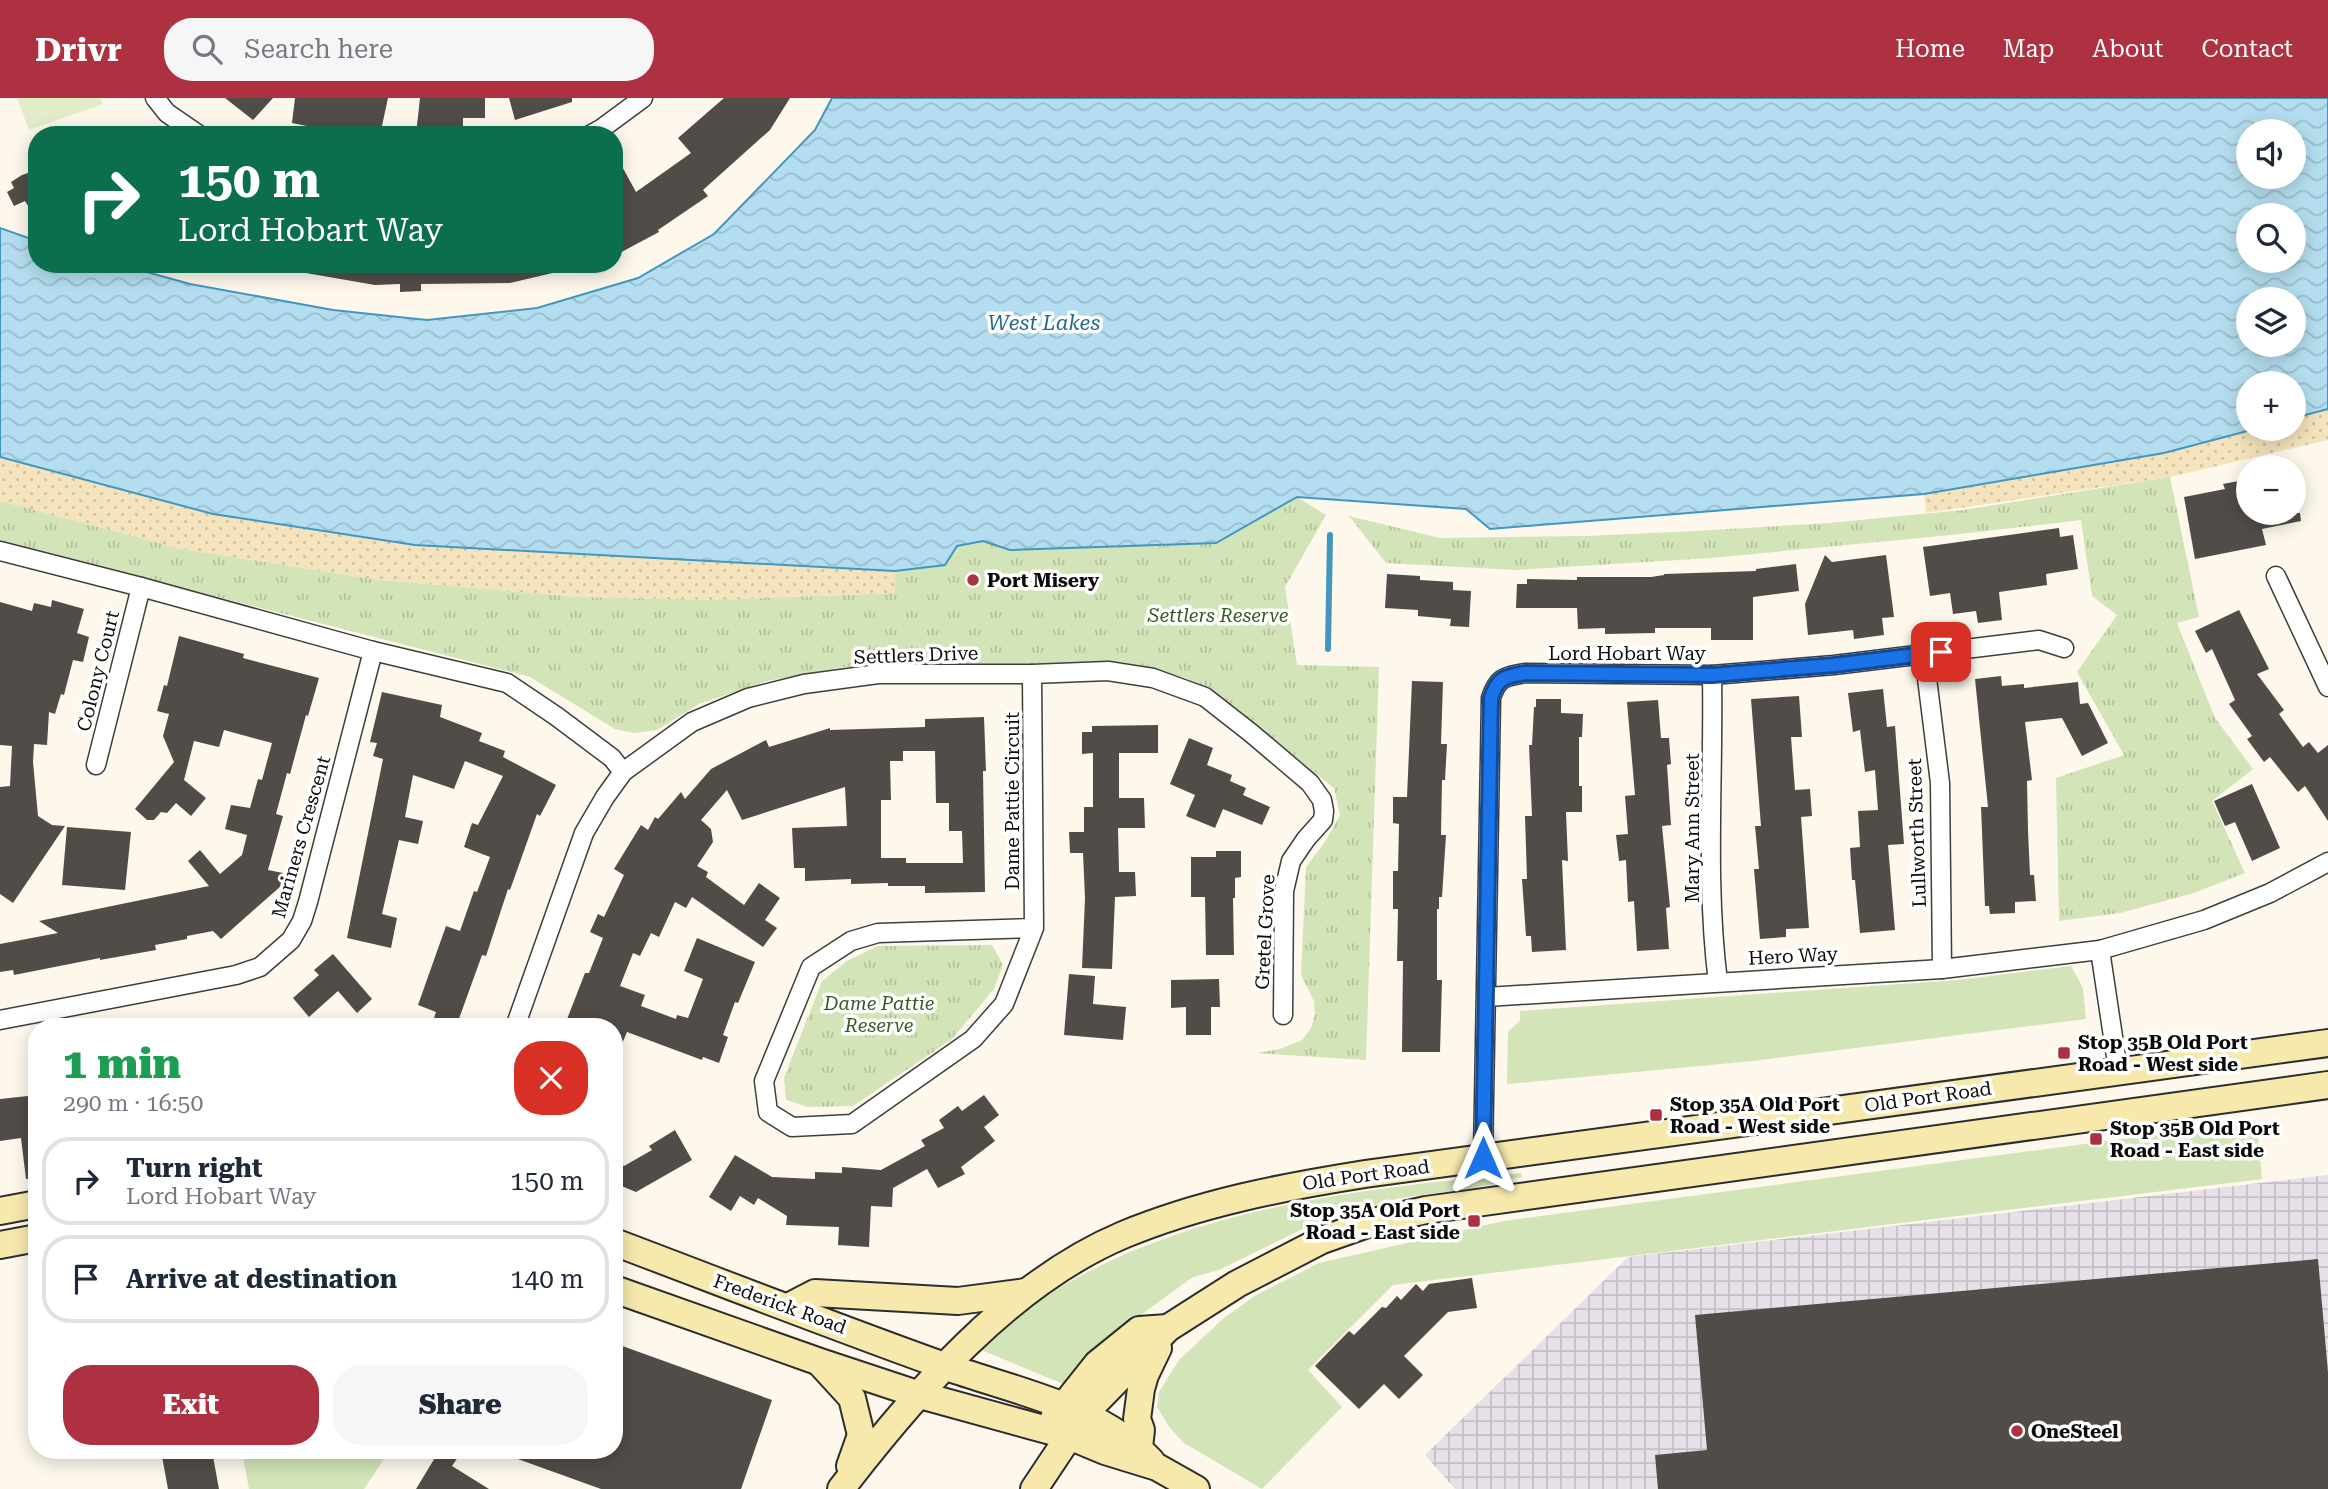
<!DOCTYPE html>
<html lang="en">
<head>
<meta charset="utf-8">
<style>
	:root { --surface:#fff; --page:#f6f6f7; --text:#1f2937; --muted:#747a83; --line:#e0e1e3; --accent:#ad3141 }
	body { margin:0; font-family:"Roboto Serif",serif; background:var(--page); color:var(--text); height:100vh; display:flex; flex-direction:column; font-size:26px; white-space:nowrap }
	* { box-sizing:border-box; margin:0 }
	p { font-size:23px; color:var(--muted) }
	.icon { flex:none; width:38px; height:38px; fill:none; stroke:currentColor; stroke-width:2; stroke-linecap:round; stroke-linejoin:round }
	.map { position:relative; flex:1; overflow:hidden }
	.sheet { position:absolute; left:28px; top:920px; width:595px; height:441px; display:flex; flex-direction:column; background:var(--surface); border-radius:28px; box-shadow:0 4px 18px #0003 }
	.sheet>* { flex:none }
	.top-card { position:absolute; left:28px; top:28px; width:595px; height:147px; border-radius:28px; box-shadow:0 4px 18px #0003; background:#0b6e4f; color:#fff; overflow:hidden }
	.tools { position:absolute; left:2236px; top:21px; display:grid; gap:14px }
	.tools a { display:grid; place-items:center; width:70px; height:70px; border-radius:50%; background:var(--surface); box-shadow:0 4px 18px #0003; font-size:35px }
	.pin { position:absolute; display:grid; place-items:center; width:60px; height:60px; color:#fff; margin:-30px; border-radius:14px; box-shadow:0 4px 10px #0006 }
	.me { position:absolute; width:77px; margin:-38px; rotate:0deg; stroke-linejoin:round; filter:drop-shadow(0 0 5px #0008) }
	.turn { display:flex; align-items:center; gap:24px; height:147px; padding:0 35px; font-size:32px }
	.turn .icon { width:91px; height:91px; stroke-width:2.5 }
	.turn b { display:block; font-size:49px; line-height:60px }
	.round { display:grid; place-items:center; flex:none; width:74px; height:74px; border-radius:28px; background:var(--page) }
	.overview { display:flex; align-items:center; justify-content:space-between; height:119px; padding:0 35px }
	h1 { font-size:42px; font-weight:800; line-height:52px; color:#1e9e55 }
	.primary-button { display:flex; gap:14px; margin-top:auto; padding:14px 35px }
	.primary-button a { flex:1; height:80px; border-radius:28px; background:var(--accent); color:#fff; font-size:28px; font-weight:800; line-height:80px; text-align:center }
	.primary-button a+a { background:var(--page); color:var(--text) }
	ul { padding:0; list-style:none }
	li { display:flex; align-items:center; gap:21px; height:88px; margin:0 14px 10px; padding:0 21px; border:4px solid var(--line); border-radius:28px }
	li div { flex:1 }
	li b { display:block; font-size:26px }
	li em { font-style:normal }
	header { display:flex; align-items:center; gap:42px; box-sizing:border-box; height:98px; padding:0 35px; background:var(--accent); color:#fff }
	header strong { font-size:33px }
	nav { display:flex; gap:38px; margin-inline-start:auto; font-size:24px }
	.search { width:490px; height:63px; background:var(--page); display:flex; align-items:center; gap:18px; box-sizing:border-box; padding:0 24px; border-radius:28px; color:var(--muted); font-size:26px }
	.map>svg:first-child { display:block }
	.industrial { fill:url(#industrial-grid) }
	.grass { fill:#d2e4b8 }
	.sand { fill:url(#sand-dots) }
	.park { fill:url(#park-tufts) }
	.pitch { fill:#e2ecc9 }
	.water { fill:url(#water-waves); stroke:#4397bf; stroke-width:2; fill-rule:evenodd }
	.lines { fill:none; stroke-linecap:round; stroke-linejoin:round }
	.stream { stroke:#4397bf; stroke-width:6 }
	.building { fill:#524c48; fill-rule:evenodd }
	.street-casing { stroke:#3e3e3e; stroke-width:21 }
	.secondary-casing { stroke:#2d2d2d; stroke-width:30 }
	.street { stroke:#fff; stroke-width:18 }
	.secondary { stroke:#f7e9ac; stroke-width:26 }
	.route-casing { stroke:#114b97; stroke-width:18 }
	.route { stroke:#1a73e8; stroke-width:12 }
	.poi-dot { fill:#ad3141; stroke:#fff; stroke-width:2.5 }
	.labels { text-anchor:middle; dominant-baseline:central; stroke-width:7; stroke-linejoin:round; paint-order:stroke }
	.poi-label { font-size:19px; font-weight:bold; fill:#0b0b0b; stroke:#fff; text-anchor:start }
	.park-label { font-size:19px; font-style:italic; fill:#335b22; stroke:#fff }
	.street-label { font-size:19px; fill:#0b0b0b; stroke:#fff }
	.water-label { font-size:21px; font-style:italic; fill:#21688f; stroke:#fff }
</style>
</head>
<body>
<header>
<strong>Drivr</strong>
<div class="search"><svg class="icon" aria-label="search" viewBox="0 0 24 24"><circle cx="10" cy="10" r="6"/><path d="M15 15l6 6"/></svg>Search here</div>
<nav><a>Home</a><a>Map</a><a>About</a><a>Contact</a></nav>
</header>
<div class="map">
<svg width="2328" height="1391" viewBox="0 0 2328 1391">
	<defs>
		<pattern id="industrial-grid" width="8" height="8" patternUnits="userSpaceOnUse" patternTransform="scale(1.75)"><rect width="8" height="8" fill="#e7e0e9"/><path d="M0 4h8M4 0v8" fill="none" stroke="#c5bfc6"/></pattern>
		<pattern id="sand-dots" width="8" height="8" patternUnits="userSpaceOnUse" patternTransform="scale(1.75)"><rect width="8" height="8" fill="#f4e3bc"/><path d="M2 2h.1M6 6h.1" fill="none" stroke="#d0c1a0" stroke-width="1.8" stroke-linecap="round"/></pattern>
		<pattern id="park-tufts" width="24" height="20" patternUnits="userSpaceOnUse" patternTransform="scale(1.75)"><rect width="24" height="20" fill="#d2e4b8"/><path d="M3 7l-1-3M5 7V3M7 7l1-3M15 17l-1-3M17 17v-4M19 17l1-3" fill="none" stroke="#b3c29d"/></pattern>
		<pattern id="water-waves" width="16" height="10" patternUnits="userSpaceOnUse" patternTransform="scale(1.75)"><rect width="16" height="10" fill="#b4deef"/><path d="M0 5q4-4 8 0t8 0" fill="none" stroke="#99bdcc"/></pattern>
	</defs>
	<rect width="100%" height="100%" fill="#fdf8eb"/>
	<!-- industrial -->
	<path class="industrial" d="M2328 1077V1391H1455L1425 1357 1628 1159Z"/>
	<!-- grass -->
	<g class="grass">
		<path d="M2071 868 2083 890 2086 921 1753 963 1507 986 1508 934 1520 923V913L1958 882Z"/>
		<path d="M2257 1023 2262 1081 1393 1187 1308 1272 1342 1309 1262 1391 1184 1345 1170 1330 1157 1309 1159 1294 1179 1262 1224 1220 1256 1197 1319 1165 1504 1123Z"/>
		<path d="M1521 1075 1522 1079 1476 1090 1400 1100 1319 1123 1219 1172 1193 1179 1142 1216 1063 1286 979 1251C993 1239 1007 1224 1023 1213 1168 1111 1351 1092 1521 1075Z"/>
		<path d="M242 1353H389L364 1391H249Z"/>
	</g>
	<!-- sand -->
	<g class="sand">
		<path d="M2328 311V342L2170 379 1926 415 1924 396 2164 355 2255 331H2294V320Z"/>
		<path d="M0 359 213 416 415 447 895 473V495L714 502 580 499 379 482 182 451 0 403Z"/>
	</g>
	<!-- park -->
	<g class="park">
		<path d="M2170 379 2199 519 2177 525 2215 620 2253 671 2212 703 2245 775 2194 795 2120 815 2059 823 2056 680 2124 657 2077 574 2117 517 2092 498 2081 422 1951 437 1711 460 1516 472 1386 465 1349 418 1440 440 1586 438 1695 433 1829 425 1963 412Z"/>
		<path d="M1297 399 1326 417 1285 489 1297 567 1379 569 1366 962 1256 955 1280 951 1302 942 1311 930 1315 917 1314 903 1301 877 1306 769 1325 744 1340 717 1334 690 1220 599 1186 580 1122 564 844 569 767 583 699 606 657 632 634 635 615 631 530 579 0 443V403L182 451 379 482 580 499 714 502 895 495V473L920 471 957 447 983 443 1010 452 1216 445Z"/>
		<path d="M992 847 1003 867 994 891 952 941 853 1008 808 1009 786 1002 784 980 822 883 847 863 878 848Z"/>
	</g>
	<!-- pitch -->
	<path class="pitch" d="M17 0H100L103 6 29 32Z"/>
	<!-- water -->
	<path class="water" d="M832 0H2328V311L2294 320V285H2249V331H2255L2164 355 1924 396 1490 431 1466 411 1297 399 1216 445 1010 452 983 443 957 448 945 467 895 473 415 447 213 416 0 359V130L37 143V166H118L190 186 333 212 427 222 537 210 638 180 714 136 815 32ZM2249 33H2294V79H2249ZM2249 117H2294V163H2249ZM2249 201H2294V247H2249Z"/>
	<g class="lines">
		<!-- stream -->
		<path class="stream" d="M1328 551 1330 437"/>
	</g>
	<!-- building -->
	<g class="building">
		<path d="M225 0H273L253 22Z"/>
		<path d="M295 0H388L380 37H340L341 35 292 25Z"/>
		<path d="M420 0H485V20H463V37L416 36Z"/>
		<path d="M509 0H572V4L515 22Z"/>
		<path d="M724 0H790L770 32 703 92 708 98 658 132 659 134 614 158V54L636 94 691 55 678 40Z"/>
		<path d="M37 72V122L25 103 14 108 7 94 14 90 11 84 22 77Z"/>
		<path d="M306 166H561V173L510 185 421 186V193L400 194V186L375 187 306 175Z"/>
		<path d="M2249 381V415H2300L2301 423 2262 431 2266 447 2195 461 2184 399 2225 391 2223 386Z"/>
		<path d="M2059 430 2060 439 2073 437 2078 471 2046 476 2047 487 1999 494 2002 522 1978 525 1976 513 1953 516 1950 495 1930 498 1923 449Z"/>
		<path d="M1825 457 1832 464 1886 457 1894 519 1882 520 1884 537 1854 541 1853 532 1808 537 1805 506Z"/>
		<path d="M1796 466 1799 493 1753 499V542H1711V530H1655V535L1605 536V530L1578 531 1577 510H1516L1517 486H1527V481L1577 482V479H1651L1664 477V476L1756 473V471Z"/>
		<path d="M1387 476 1420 478V482L1453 484V492L1471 493 1469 529 1450 528 1451 521 1418 518V512L1385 510Z"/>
		<path d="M52 502 84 511 77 535 89 539 83 564 73 562 64 597 61 596 55 616 49 614 47 647 34 646 33 664 38 718 52 727 65 728 13 805 0 796V689L10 688 12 648 0 647V504L32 513 34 505 51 509Z"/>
		<path d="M2239 512 2269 571 2257 576 2284 612 2279 616 2303 649 2309 644 2318 655 2328 647V723L2305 688 2298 694 2270 659 2264 664 2247 641 2252 638 2229 606 2235 602 2212 551 2206 555 2195 533Z"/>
		<path d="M179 538 244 556 243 560 319 580 308 618 306 617 290 676 287 675 276 716 283 718 268 772 283 775 281 788 221 841 213 833 187 838V841L155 847 156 852 100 862V860L14 877 13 872 0 874V846L58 835 39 823 209 788 188 763 200 752 220 776 242 757 247 737 225 731 231 707 250 710 258 681 262 682 272 645 224 632 219 649 194 643 184 682 206 700 191 718 176 705 167 715 161 714 154 722H147L135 711 174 664 163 638 169 616 157 613 164 587 167 588Z"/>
		<path d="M2001 578 2002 588 2024 586V590L2078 584 2080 606 2088 605 2108 645 2082 658 2062 620 2025 624 2032 682 2027 683 2028 733 2030 777H2034L2036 803 2015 804V815L1990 816 1989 808H1985L1981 709H1988L1975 581Z"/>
		<path d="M1412 583 1443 584 1441 646H1447L1445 682H1442L1441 737H1446L1442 799H1439V811H1437V882H1442L1440 954H1402L1403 863H1397L1398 811H1393V773H1398L1399 726 1393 725V699H1407Z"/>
		<path d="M1883 591 1887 629 1895 628 1904 746 1888 747 1895 832 1860 835 1855 782H1852L1850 750 1860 749 1858 713 1878 712 1875 672 1865 674 1860 632 1853 634 1848 595Z"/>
		<path d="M382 594 442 607 440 619 482 635 479 643 505 653 503 659 556 687 540 718 537 716 510 792 508 791 486 858 482 857 456 929H431L436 914 418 907 446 828 460 833 474 793 477 794 490 759 464 749 472 725 478 727 503 678 465 663 454 691 413 677 405 719 423 723 418 746 399 742 382 816 397 820 391 850 347 840 383 661 373 658 377 645 370 644Z"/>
		<path d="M1799 598 1802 639H1791L1795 692 1810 691 1812 718 1801 719 1809 830 1786 831V839L1760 841 1754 771H1759L1755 728H1761L1751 601Z"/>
		<path d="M1536 601H1561V615L1583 616 1582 639H1579V688H1582V714H1566L1568 763 1562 762 1566 852 1532 854 1531 838H1526L1522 781H1527L1525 718H1532L1529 647H1532L1534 609H1536Z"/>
		<path d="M1658 602 1661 640H1669L1671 666 1667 667 1671 727 1662 728 1670 809 1666 810 1669 851 1637 853 1634 803 1628 804 1626 762 1619 763 1616 737 1628 736 1625 698 1635 697 1627 604Z"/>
		<path d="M984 619 986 673H983L985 794 925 795V788H888V785L851 786V781L805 783V770H794L792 730 847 728 845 689 742 722 727 692 701 722 711 731 713 744 697 768 708 774 706 779 744 807 759 785 780 800 765 822 777 830 763 849 692 799 686 810 675 804 659 839 651 835 640 858 633 855 620 888 645 897 641 908 676 921 677 917 688 920 703 881 684 873 697 840 755 864 738 905 735 904 723 937 728 939 719 965 703 959 702 962 627 934 614 965V929H564L585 875H589L603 840 590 834 598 816 604 819 624 777 614 771 641 727 648 732 655 719 658 721 681 694 685 701 711 671 766 642 769 649 830 630V632L925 629V621ZM903 653H935L936 705H949V733H962L963 765H906V760H881V702H891L890 663H903Z"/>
		<path d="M1158 627V655H1119V700H1144L1145 730H1118L1119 774H1135L1136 798 1115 799 1112 871 1082 870 1085 800 1083 755H1070L1069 734H1084V709H1093V655L1082 656V634H1092V628Z"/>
		<path d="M1189 640 1213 650 1207 667 1232 677 1230 683 1246 690 1243 697 1270 709 1262 727 1223 711 1215 730 1186 718 1195 697 1170 686Z"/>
		<path d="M2252 686 2280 750 2252 763 2235 724 2225 728 2214 703Z"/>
		<path d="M67 729 131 734 125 792 62 787Z"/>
		<path d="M1216 753H1241V779L1235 780V800H1233L1234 857H1206L1205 799H1191V759H1216Z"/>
		<path d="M333 856 372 901 357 915 338 893 309 919 293 900 319 877 314 872Z"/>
		<path d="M1069 876 1095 878 1093 906 1126 909 1123 942 1064 937Z"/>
		<path d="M1219 881 1220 909H1211V937H1186V909L1171 910V882Z"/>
		<path d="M37 997V1080L26 1081 21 1040 0 1043V1001Z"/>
		<path d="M984 997 999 1017 984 1029 995 1043 961 1069 965 1076 938 1090 927 1071 893 1090 892 1109 871 1108 869 1149 838 1147 839 1129 786 1127 787 1118 758 1100 754 1107 740 1098 731 1113 709 1099 735 1057 772 1079 815 1081V1074L842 1075V1069L881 1072 925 1048 921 1042 944 1030 939 1022 958 1008 962 1013Z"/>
		<path d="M675 1032 692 1062 636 1094 614 1085V1064L624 1068 652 1052 649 1048Z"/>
		<path d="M2318 1161 2328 1274V1391H1658L1655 1357 1707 1352 1695 1217Z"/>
		<path d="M1472 1180 1477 1210 1448 1214 1404 1258 1423 1277 1399 1301 1384 1286 1359 1311 1315 1268 1349 1233 1354 1237 1382 1209 1386 1210 1397 1198 1401 1202 1416 1186 1423 1193 1429 1186Z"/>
		<path d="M614 1245 772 1302 741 1391H601L501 1355 502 1353H614Z"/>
		<path d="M161 1353H212L219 1391H168Z"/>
		<path d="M439 1353H462L452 1368 489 1391H416Z"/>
	</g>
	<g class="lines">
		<defs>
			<g id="street">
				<path d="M155 0 167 15 199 37"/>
				<path d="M590 37 601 31 643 0"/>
				<path d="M0 453 141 489 373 553 507 585 556 618 612 660 623 674"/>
				<path d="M2276 478 2328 589"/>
				<path d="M1924 556 1940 685 1942 871"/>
				<path d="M1032 576 1034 830 1004 906 973 941 852 1026 792 1029 768 1014 764 983 811 869 851 843 878 835 1034 830"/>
				<path d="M1712 577C1714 679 1705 782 1718 884"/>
				<path d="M96 667 141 489"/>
				<path d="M2100 852 2118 972"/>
				<path d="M1487 899 1942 871 2100 852 2204 822 2270 795 2328 764"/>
				<path d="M0 922 236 877 260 869 291 842 302 823 308 804 373 553"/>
				<path d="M515 929 584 735 605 699 623 674 692 624 748 600 804 586 878 576H1032L1108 573 1153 580 1205 599 1251 635 1310 685 1322 702 1324 713 1323 722 1306 741 1291 763 1284 793 1283 917"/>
				<path d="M1483 1060 1491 600C1498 579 1504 579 1525 575L1712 577 1834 567 2039 542 2064 550"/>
			</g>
			<g id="secondary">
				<path d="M0 1113 37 1106"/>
				<path d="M614 1144C725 1186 835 1229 947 1269 1015 1293 1100 1309 1151 1363"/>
				<path d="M0 1147 37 1140"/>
				<path d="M614 1191 820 1264 920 1297 1069 1338 1105 1353 1157 1369 1196 1391"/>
				<path d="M788 1209 815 1195 958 1203 1026 1194"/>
				<path d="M820 1265 852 1300 861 1337 850 1368"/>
				<path d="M1054 1320 1097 1266 1139 1232 1168 1230"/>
				<path d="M1139 1349 1141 1332 1137 1321 1141 1291 1145 1277 1158 1250"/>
				<path d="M841 1391C915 1295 1009 1185 1123 1137 1200 1105 1283 1089 1365 1076L2328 945"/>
				<path d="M1034 1391 1084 1316 1168 1230 1237 1186 1322 1142 1373 1124 1426 1112 2328 987"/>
			</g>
		</defs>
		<!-- street casing -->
		<use href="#street" class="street-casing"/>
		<!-- secondary casing -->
		<use href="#secondary" class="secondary-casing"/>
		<!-- street -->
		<use href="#street" class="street"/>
		<!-- secondary -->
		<use href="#secondary" class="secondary"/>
	</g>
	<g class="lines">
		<defs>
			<path id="route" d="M1483 1060 1491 600C1498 579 1504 579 1525 575L1712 577 1834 567 1941 554"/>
		</defs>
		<!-- route casing -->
		<use href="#route" class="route-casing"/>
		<!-- route -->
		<use href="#route" class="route"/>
	</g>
	<!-- markers -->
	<g class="poi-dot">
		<circle cx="973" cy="482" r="7"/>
		<rect x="2057" y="948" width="14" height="14" rx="3.5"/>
		<rect x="1649" y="1010" width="14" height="14" rx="3.5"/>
		<rect x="2089" y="1034" width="14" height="14" rx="3.5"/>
		<rect x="1467" y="1116" width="14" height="14" rx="3.5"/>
		<circle cx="2017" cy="1333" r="7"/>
	</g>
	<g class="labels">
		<!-- poi labels -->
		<g class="poi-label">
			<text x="987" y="482">Port Misery</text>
			<text x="2078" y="944">Stop 35B Old Port<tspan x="2078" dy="22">Road - West side</tspan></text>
			<text x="1670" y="1006">Stop 35A Old Port<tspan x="1670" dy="22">Road - West side</tspan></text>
			<text x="2110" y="1030">Stop 35B Old Port<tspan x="2110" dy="22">Road - East side</tspan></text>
			<text x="1460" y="1112" text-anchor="end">Stop 35A Old Port<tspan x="1460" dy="22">Road - East side</tspan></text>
			<text x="2031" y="1333">OneSteel</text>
		</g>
		<!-- park labels -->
		<g class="park-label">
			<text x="1218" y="517">Settlers Reserve</text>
			<text x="879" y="905">Dame Pattie<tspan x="879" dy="22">Reserve</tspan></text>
		</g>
		<!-- street labels -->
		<g class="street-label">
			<text x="1627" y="555">Lord Hobart Way</text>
			<text transform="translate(916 557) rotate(-2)">Settlers Drive</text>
			<text transform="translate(98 573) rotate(-76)">Colony Court</text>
			<text transform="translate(1012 703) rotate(-90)">Dame Pattie Circuit</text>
			<text transform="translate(1692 730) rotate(-90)">Mary Ann Street</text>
			<text transform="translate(1917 735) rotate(-92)">Lullworth Street</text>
			<text transform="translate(301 739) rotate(-74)">Mariners Crescent</text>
			<text transform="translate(1265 834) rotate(-87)">Gretel Grove</text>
			<text transform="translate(1793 858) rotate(-3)">Hero Way</text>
			<text transform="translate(1928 999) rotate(-8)">Old Port Road</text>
			<text transform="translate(1366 1077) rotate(-8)">Old Port Road</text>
			<text transform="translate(780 1206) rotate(20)">Frederick Road</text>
		</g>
		<!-- water labels -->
		<g class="water-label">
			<text x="1044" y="225">West Lakes</text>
		</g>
	</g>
</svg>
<div class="tools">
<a><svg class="icon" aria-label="sound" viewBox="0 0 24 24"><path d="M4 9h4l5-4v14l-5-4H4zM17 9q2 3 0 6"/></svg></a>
<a><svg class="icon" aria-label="search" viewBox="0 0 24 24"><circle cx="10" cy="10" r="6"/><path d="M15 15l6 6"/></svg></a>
<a><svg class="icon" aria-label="layers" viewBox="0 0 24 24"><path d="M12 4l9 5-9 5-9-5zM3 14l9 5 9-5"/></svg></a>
<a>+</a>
<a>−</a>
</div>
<div class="pin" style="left:1941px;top:554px;background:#d93025"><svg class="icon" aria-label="arrive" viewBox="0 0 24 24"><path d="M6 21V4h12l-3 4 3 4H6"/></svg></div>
<svg class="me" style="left:1483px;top:1060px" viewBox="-20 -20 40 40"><path d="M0-17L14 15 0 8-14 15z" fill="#1a73e8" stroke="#fff" stroke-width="4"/></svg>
<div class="top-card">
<div class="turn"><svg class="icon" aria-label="right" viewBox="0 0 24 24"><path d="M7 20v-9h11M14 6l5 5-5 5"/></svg><div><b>150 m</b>Lord Hobart Way</div></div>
</div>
<section class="sheet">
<div class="overview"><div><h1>1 min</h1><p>290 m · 16:50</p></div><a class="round" style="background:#d93025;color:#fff"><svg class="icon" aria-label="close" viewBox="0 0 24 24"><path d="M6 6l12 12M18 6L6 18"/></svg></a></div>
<ul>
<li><svg class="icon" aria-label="right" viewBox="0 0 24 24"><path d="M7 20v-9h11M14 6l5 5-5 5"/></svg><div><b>Turn right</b><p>Lord Hobart Way</p></div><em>150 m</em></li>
<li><svg class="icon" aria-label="arrive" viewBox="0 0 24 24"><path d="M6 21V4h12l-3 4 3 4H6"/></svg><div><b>Arrive at destination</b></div><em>140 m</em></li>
</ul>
<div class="primary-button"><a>Exit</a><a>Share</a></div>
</section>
</div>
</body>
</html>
